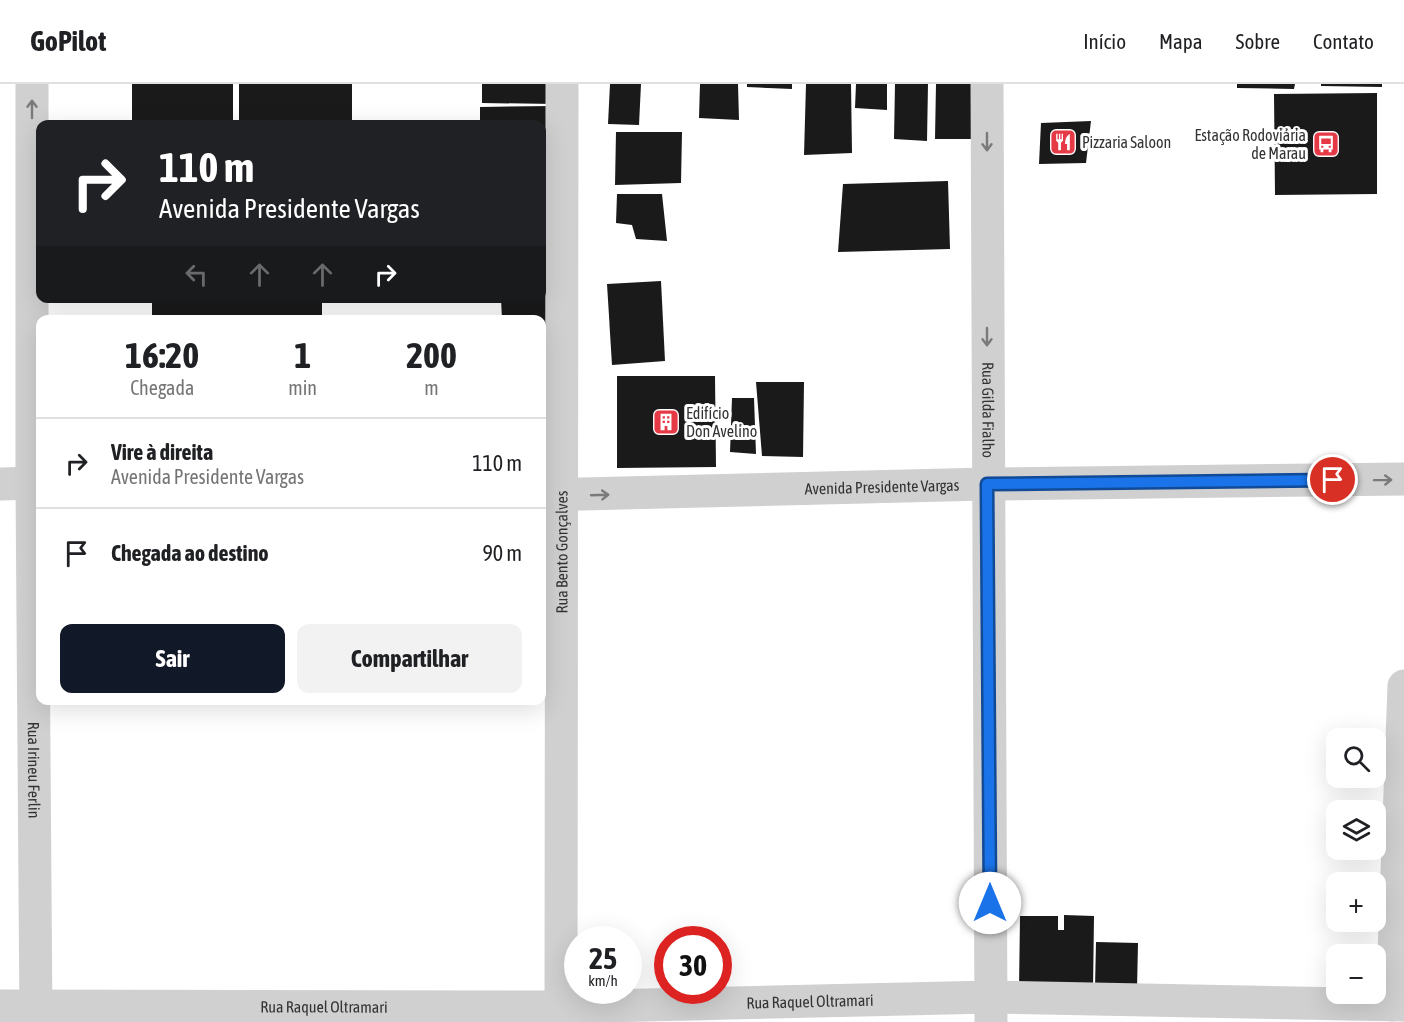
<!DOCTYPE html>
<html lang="pt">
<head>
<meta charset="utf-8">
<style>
	:root { --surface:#fff; --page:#f2f2f2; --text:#202124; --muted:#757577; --line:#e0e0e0; --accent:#111827 }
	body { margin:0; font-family:"Asap Condensed",sans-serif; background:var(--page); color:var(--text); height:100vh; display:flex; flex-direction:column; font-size:22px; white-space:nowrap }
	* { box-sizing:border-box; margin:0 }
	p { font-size:20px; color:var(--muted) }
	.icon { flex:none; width:33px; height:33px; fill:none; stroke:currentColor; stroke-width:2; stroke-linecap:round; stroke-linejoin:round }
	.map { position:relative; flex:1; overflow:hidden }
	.drawer { position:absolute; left:36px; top:231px; width:510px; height:390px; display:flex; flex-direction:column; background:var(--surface); border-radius:12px; box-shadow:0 6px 24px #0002 }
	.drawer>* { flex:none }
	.hud { position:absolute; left:36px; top:36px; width:510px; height:183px; border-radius:12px; box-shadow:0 6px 24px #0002; background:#202124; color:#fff; overflow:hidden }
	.buttons { position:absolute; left:1326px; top:644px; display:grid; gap:12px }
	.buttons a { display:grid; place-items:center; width:60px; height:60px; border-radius:12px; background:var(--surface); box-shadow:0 6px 24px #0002; font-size:30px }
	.speed { position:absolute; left:564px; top:842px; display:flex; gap:12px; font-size:30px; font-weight:700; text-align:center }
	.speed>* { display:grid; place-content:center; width:78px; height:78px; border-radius:50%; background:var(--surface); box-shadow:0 6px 24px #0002; line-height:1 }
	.speed small { font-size:15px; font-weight:400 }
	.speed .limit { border:9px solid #d22; background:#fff; color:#111 }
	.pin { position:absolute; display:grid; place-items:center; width:51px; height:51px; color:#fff; margin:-26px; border:3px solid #fff; border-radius:50%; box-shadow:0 2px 6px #0007 }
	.me { position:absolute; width:66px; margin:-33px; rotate:0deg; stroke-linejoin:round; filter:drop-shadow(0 0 4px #0008) }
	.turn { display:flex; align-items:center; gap:21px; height:126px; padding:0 24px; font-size:27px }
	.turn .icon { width:78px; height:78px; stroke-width:2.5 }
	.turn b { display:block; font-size:42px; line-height:51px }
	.lanes { display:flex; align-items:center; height:57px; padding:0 24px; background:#0003; justify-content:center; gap:30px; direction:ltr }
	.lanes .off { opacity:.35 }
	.eta { display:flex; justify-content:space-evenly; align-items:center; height:102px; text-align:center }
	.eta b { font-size:36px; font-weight:700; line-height:42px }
	.action { display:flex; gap:12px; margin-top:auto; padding:12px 24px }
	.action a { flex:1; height:69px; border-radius:12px; background:var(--accent); color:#fff; font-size:24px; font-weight:700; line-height:69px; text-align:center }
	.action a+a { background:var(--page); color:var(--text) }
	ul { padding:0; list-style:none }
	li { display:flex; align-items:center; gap:18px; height:90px; padding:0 24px; border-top:2px solid var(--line) }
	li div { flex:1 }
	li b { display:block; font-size:22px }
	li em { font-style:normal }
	header { display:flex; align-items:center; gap:36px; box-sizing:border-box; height:84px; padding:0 30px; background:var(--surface); border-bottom:2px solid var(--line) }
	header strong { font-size:28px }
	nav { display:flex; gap:33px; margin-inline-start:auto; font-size:21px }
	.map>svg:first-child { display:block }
	.building { fill:#1a1a1a }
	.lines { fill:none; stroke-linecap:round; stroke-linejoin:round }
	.minor { stroke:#d0d0d0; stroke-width:33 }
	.oneway { stroke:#7a7a7a }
	.route-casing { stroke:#114b97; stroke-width:15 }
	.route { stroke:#1a73e8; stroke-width:10 }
	.labels { text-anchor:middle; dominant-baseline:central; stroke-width:6; stroke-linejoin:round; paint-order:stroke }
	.poi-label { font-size:16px; fill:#333; stroke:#fff; text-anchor:start }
	.street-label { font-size:16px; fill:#333; stroke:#fff }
</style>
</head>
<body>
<header>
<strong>GoPilot</strong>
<nav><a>Início</a><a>Mapa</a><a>Sobre</a><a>Contato</a></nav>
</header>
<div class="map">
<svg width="1404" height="938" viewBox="0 0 1404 938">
	<rect width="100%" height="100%" fill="#fff"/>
	<!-- building -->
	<g class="building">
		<rect x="132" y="0" width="101" height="40"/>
		<rect x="239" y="0" width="113" height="40"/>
		<path d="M482 0H555L554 20 482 19Z"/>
		<path d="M610 0H641L639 41 608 40Z"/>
		<path d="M700 0H738L739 36 699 34Z"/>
		<path d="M747 0H792V5L747 3Z"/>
		<path d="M806 0H851L852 69 804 71Z"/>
		<path d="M856 0H887V26L855 24Z"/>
		<path d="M895 0H928L927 57 894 55Z"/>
		<path d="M936 0H976V55H935Z"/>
		<path d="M1237 0H1295L1294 5 1237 4Z"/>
		<path d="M1321 0H1382V3L1321 2Z"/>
		<path d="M1377 9V110L1275 111 1274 10Z"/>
		<path d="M553 22V56H542V40H480V23Z"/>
		<path d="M1091 37 1086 79 1039 80 1041 39Z"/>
		<path d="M616 48H682L681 99 615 101Z"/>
		<path d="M542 59H552L554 97 542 98Z"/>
		<path d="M948 97 950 165 838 168 843 100Z"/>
		<path d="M557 101 556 146 542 145V102Z"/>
		<path d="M617 110H662L667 157 636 155 632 141 616 139Z"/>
		<path d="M542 148 555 149 554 198 542 199Z"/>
		<path d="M661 197 665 277 612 281 607 200Z"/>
		<path d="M556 201 553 289H542V236H502L501 214H542V202Z"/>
		<path d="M152 214H322V231L301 236H152Z"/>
		<path d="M542 292H553L549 367H542Z"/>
		<path d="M617 292H715L716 383 617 384Z"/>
		<path d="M756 298H804L803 373 762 372Z"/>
		<path d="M732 314H754L756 370 730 368Z"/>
		<path d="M1064 831 1094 832 1093 906 1019 905 1020 832H1058V846H1064Z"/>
		<path d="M1096 858 1138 859 1137 905 1095 904Z"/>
	</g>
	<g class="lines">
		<!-- minor -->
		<g class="minor">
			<path id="s1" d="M32 0V399L36 938"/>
			<path id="s2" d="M987 0 991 938"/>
			<path d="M0 400 40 399"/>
			<path id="s3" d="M542 411 987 400 1404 395"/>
			<path d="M1392 921 1404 602"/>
			<path id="s4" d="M0 922 562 923 991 913 1404 921"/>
			<path id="s5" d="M561 938 562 0"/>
		</g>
	</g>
	<!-- one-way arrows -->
	<defs><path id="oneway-shaft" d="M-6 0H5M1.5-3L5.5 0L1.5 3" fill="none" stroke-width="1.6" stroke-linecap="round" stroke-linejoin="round" transform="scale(1.5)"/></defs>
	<g class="oneway">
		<use href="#oneway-shaft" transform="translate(32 25) rotate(-90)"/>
		<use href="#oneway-shaft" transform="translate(987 58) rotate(90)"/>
		<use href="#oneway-shaft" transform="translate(987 253) rotate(90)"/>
		<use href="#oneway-shaft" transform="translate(1383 396) rotate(-1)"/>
		<use href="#oneway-shaft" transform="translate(600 411) rotate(-2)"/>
	</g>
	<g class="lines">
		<defs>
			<path id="route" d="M990 819 987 400 1333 396"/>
		</defs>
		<!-- route casing -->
		<use href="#route" class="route-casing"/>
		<!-- route -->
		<use href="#route" class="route"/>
	</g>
	<!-- icons -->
	<defs>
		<symbol id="restaurant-square" viewBox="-11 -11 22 22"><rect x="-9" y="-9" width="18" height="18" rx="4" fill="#e63946" stroke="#fff"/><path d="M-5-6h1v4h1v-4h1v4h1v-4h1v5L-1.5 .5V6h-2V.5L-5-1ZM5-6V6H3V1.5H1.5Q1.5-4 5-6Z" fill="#fff"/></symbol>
		<symbol id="bus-square" viewBox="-11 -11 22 22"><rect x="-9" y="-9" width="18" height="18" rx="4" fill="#e63946" stroke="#fff"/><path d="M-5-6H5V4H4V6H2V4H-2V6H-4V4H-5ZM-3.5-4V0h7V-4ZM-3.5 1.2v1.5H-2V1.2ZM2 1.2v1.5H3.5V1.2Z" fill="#fff"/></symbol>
		<symbol id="building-square" viewBox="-11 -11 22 22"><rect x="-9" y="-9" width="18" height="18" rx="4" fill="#e63946" stroke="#fff"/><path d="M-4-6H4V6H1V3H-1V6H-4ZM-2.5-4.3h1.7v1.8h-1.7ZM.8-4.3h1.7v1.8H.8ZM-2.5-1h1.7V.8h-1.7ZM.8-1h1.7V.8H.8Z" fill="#fff"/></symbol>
	</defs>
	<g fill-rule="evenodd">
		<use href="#restaurant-square" x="1048" y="43" width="30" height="30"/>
		<use href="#bus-square" x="1311" y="45" width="30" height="30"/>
		<use href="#building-square" x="651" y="323" width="30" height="30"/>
	</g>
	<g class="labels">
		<!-- poi labels -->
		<g class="poi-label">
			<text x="1306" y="51" text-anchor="end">Estação Rodoviária<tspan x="1306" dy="18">de Marau</tspan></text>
			<text x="1082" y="58">Pizzaria Saloon</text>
			<text x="686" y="329">Edifício<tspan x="686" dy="18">Don Avelino</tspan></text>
		</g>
		<!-- street labels -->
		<g class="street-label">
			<text stroke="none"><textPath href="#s2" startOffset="326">Rua Gilda Fialho</textPath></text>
			<text stroke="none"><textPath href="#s3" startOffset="340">Avenida Presidente Vargas</textPath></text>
			<text stroke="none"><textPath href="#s5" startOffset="470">Rua Bento Gonçalves</textPath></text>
			<text stroke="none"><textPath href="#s1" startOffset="686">Rua Irineu Ferlin</textPath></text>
			<text stroke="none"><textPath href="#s4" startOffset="810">Rua Raquel Oltramari</textPath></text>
			<text stroke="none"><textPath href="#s4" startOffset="324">Rua Raquel Oltramari</textPath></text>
		</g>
	</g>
</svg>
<div class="buttons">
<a><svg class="icon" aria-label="search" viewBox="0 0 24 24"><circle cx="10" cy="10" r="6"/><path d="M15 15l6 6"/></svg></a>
<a><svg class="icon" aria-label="layers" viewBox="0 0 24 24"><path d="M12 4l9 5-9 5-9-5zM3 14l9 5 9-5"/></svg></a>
<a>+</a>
<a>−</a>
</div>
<div class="speed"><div>25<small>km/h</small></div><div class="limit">30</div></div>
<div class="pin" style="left:1333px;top:396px;background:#d93025"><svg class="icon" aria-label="arrive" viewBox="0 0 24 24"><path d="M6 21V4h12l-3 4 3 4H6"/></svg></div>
<svg class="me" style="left:990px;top:819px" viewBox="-20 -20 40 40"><circle r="19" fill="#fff"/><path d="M0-13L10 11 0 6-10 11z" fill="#1a73e8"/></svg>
<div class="hud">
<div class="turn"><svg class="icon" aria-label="right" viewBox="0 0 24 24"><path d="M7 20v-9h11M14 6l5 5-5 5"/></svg><div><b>110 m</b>Avenida Presidente Vargas</div></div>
<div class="lanes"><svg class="icon off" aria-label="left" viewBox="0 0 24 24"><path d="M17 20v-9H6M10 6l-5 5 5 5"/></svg><svg class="icon off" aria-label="ahead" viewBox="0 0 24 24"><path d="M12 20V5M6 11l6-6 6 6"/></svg><svg class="icon off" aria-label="ahead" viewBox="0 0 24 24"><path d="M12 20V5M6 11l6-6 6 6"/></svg><svg class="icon" aria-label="right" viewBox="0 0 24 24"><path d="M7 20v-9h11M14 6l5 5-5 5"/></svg></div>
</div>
<section class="drawer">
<div class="eta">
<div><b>16:20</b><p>Chegada</p></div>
<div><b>1</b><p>min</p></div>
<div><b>200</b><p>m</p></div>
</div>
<ul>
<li><svg class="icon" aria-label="right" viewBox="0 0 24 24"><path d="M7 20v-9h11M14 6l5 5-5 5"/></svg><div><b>Vire à direita</b><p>Avenida Presidente Vargas</p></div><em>110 m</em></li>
<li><svg class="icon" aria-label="arrive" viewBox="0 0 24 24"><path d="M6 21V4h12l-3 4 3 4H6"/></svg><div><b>Chegada ao destino</b></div><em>90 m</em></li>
</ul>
<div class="action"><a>Sair</a><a>Compartilhar</a></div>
</section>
</div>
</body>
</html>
